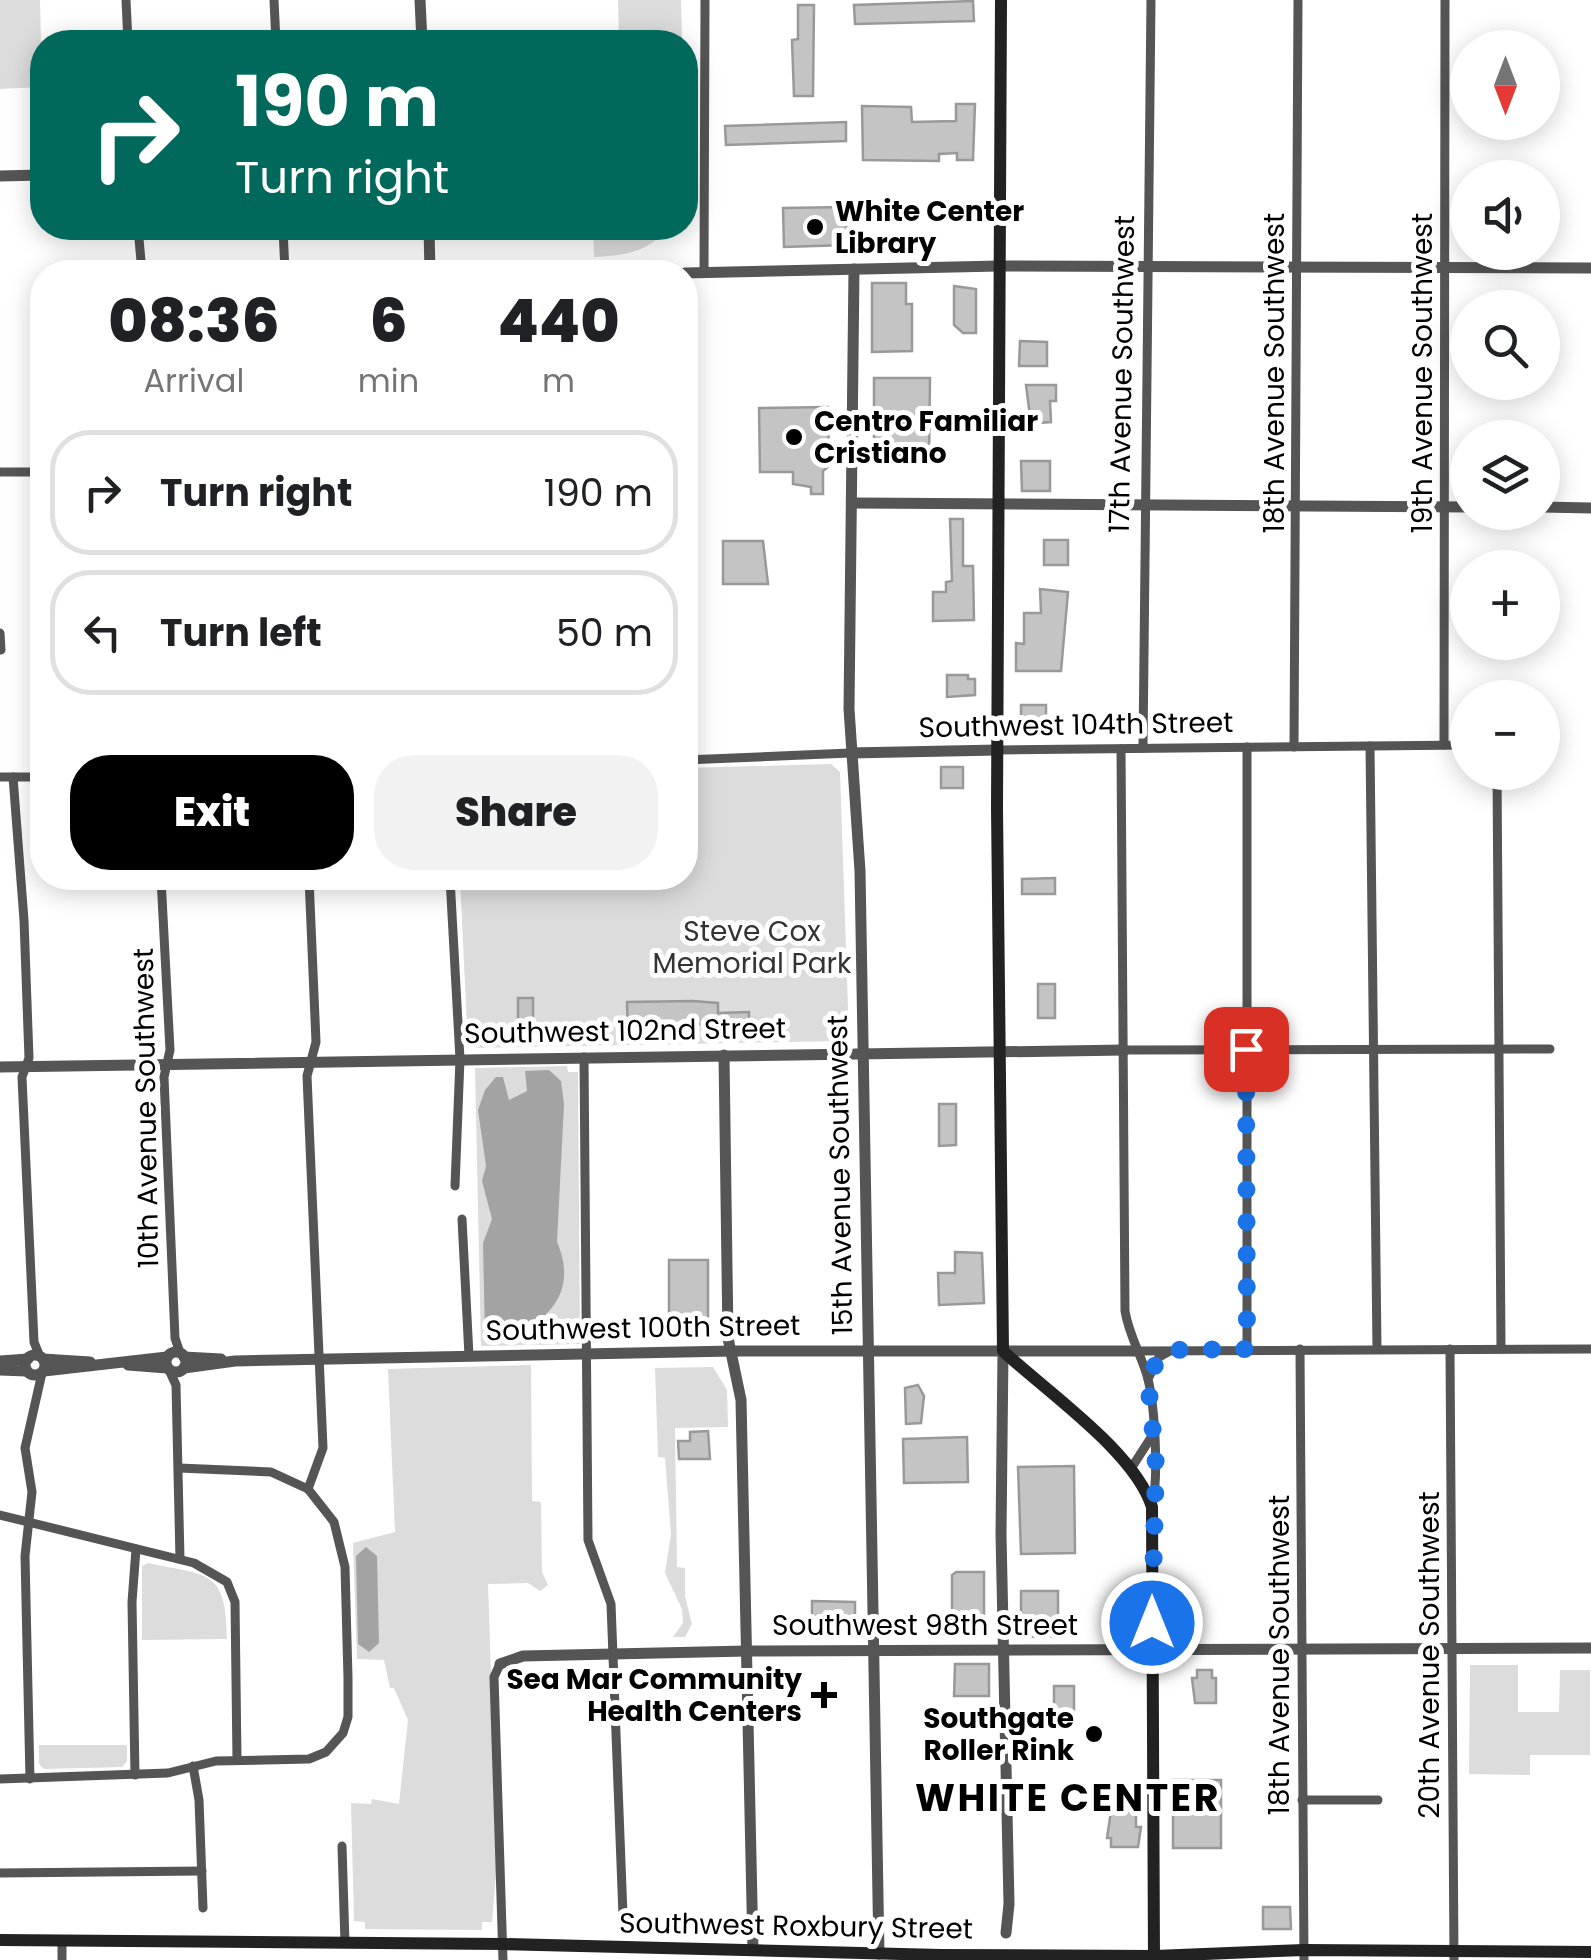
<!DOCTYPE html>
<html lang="en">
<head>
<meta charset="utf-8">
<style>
	:root { --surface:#fff; --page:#f2f2f2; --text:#202124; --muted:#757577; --line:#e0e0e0; --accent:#000 }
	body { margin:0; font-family:Poppins,sans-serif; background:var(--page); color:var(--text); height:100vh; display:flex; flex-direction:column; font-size:38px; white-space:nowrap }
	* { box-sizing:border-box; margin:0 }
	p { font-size:32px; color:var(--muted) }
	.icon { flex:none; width:55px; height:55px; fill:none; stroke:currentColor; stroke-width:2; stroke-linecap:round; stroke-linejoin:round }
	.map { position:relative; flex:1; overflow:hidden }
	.panel { position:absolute; left:30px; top:260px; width:668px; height:630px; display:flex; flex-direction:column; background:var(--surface); border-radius:40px; box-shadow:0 5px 25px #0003 }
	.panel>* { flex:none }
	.banner { position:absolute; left:30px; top:30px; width:668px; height:210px; border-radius:40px; box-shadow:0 5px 25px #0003; background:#00695c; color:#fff; overflow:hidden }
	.needle { width:65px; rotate:180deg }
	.fabs { position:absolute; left:1450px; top:30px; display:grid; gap:20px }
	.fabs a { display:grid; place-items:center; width:110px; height:110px; border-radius:50%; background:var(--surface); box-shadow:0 5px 25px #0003; font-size:50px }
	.pin { position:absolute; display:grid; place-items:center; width:85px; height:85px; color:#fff; margin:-42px; border-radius:20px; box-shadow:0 5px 15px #0006 }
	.me { position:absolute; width:110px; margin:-55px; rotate:0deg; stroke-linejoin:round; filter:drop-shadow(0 0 8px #0008) }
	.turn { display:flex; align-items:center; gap:35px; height:210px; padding:0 40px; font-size:45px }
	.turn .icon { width:130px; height:130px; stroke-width:2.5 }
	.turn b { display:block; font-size:70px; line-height:85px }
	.eta { display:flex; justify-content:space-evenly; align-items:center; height:170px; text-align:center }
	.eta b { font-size:60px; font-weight:800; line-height:70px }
	.cta { display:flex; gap:20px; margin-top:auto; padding:20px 40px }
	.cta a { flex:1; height:115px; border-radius:40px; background:var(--accent); color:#fff; font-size:40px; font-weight:800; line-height:115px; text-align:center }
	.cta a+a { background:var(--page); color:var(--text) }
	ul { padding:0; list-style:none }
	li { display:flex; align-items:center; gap:30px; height:125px; margin:0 20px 15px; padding:0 20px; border:5px solid var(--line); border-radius:40px }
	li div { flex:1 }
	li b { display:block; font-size:38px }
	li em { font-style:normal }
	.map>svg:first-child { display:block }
	.green { fill:#dcdcdc }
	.water { fill:#a3a3a3 }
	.building { fill:#c4c4c4; stroke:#999; stroke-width:2.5 }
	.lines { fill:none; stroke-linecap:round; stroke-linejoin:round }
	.minor { stroke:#555; stroke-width:9 }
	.tertiary { stroke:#555; stroke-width:11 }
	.secondary { stroke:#222; stroke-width:12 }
	.route { stroke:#1a73e8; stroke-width:18; stroke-dasharray:0 32.4 }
	.poi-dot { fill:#000; stroke:#fff; stroke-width:4 }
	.labels { text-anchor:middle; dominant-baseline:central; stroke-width:10; stroke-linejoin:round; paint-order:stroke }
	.poi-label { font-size:28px; font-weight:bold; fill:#000; stroke:#fff; text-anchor:start }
	.street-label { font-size:28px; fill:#000; stroke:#fff }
	.park-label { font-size:28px; fill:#333; stroke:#fff }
	.district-label { font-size:38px; font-weight:bold; letter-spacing:2.5px; fill:#000; stroke:#fff }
</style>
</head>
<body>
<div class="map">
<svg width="1591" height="1960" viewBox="0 0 1591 1960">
	<rect width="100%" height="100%" fill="#fff"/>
	<!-- green -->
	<g class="green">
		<path d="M0 0H40L42 87 0 89Z"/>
		<path d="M618 0H681L682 42H619Z"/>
		<path d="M593 228H667C650 252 622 256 594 257Z"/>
		<path d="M831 764 840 772 849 1037 841 1041 468 1048 460 878H685V768Z"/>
		<path d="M567 1066 568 1072H578L580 1344 481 1346 475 1068Z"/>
		<path d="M531 1365 532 1501 541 1502 542 1572 548 1585 540 1591 528 1583 488 1584 497 1861 492 1922H482V1930L365 1929V1922L354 1921 351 1803 371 1804 372 1799 399 1804 408 1720 394 1688H390L384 1660 357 1659 353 1543 395 1532 388 1369Z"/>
		<path d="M713 1367 727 1390 728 1427 675 1428 677 1567 685 1568V1596L692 1624 685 1637H673L683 1623 682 1609 665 1573 671 1534 665 1458 658 1457 655 1368Z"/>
		<path d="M148 1563C209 1576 226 1569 227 1639L142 1640V1566Z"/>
		<path d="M1470 1665H1518V1712H1559L1560 1670H1590V1755H1530V1775L1469 1774Z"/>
		<path d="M39 1745H127V1761L122 1767 44 1769 39 1764Z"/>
	</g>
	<!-- water -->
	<g class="water">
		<path d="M549 1070 561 1081 564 1104 557 1242C581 1297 541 1329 492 1342L485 1336 483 1243 492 1219 482 1181 486 1166 478 1110 485 1090 496 1077H503L509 1100 527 1091 525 1071Z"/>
		<path d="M366 1547 377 1556 379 1643 369 1652 358 1644 356 1556Z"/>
	</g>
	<!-- building -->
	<g class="building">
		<path d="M973 1 974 21 855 24 854 5Z"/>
		<path d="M798 5H814L813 96H794L792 40 798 39Z"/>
		<path d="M956 104H975L973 160H957V153L939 154V161L863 160 862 106 911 107 912 122 956 121Z"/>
		<path d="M846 122V141L726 145 725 126Z"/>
		<path d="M846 207 847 245 784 247 783 208Z"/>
		<path d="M872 283H906V304H912V351L872 352Z"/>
		<path d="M954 286 976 289V333H963L954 325Z"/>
		<path d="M1020 341 1047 342V366H1019Z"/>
		<path d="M874 378H930L929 462H874Z"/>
		<path d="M1026 385H1056V401H1050L1051 422 1039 423V416H1030Z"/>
		<path d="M828 407 829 466 823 471V494H811V487L793 484V472H760L759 408Z"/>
		<path d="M1021 461H1050V491H1022Z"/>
		<path d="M950 519H963V566H973L974 620 933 621V592H946V582L952 581Z"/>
		<rect x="1044" y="540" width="24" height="25"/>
		<path d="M723 541H763L768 584H723Z"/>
		<path d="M1040 589 1068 592 1061 671H1016V643L1024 644V613H1041Z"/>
		<path d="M947 675H968V679H975V695L947 697Z"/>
		<rect x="1021" y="705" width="25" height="27"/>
		<rect x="941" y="767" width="22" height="21"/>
		<path d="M1055 878V894H1022V879Z"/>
		<rect x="1038" y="984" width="17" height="34"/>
		<rect x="518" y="998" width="15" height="31"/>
		<path d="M693 1001 718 1003V1013L749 1012V1025L693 1024V1032L628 1033 627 1002Z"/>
		<path d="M939 1104H956V1145L939 1146Z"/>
		<path d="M955 1252 982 1253 984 1303 939 1305 938 1273H955Z"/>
		<rect x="669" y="1260" width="39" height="71"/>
		<path d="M918 1385 924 1396 921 1423 906 1424 905 1388Z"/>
		<path d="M708 1431 710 1459H679L678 1441H690V1432Z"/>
		<path d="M967 1437 968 1482 904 1483 903 1439Z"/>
		<path d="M1074 1466 1075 1553 1021 1554 1018 1467Z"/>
		<path d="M956 1572H984V1634L952 1635V1575Z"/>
		<path d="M1021 1591H1058V1636L1021 1637Z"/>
		<path d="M812 1601 855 1602V1629H812Z"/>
		<path d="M955 1664H989V1696H954Z"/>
		<path d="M1197 1670H1212V1678H1216V1703H1195L1192 1678H1197Z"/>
		<path d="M1054 1686H1074V1713L1054 1714Z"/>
		<rect x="1173" y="1780" width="48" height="68"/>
		<path d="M1111 1811H1136V1827H1141L1138 1847H1111V1838H1107Z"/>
		<path d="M1263 1907H1290L1291 1929H1263Z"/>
	</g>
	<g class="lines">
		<!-- minor -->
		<g class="minor">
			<path d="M126 0 128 42"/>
			<path d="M274 0 276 42"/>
			<path d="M138 228 142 272"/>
			<path d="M283 228 285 272"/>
			<path d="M704 273 705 0"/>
			<path d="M0 472H42"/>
			<path d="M0 633 1 650"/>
			<path d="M1444 745 1445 0"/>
			<path d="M1542 745H1545"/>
			<path d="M1370 746 1377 1349"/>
			<path d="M1247 747V1349"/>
			<path d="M1294 747 1298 0"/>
			<path d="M1143 748 1151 0"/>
			<path d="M1121 749 1125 1311C1129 1336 1142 1356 1148 1379 1155 1408 1159 1478 1152 1506"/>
			<path d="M998 750 1468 745"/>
			<path d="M685 760 850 753"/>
			<path d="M1497 772 1501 1349"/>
			<path d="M0 777H42"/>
			<path d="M13 777 24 920 29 1058 22 1077 34 1342 40 1357"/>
			<path d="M161 878 170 1050 164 1077 175 1338 180 1353"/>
			<path d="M450 878 460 1059 455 1186"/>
			<path d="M1125 1050 1550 1049"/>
			<path d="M584 1057 588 1540 611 1604 623 1915"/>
			<path d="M462 1219 469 1356"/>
			<path d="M1300 1349 1304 1960"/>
			<path d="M1450 1349 1454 1960"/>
			<path d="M1136 1351 1591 1349"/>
			<path d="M169 1370 176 1385 180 1559"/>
			<path d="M1148 1379 1159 1357 1168 1352"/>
			<path d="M1132 1467 1152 1436"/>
			<path d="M308 1489 323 1448 307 1076 316 1042 309 878"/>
			<path d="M0 1515 194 1563 227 1582 235 1602 237 1760"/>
			<path d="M500 1664 494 1677 503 1960"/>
			<path d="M193 1766 199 1800 203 1908"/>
			<path d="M135 1775 132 1602 136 1549"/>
			<path d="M0 1779 168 1773 216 1761 309 1759 326 1752 343 1733 348 1717V1678L345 1567 334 1522 308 1489 271 1472 179 1468"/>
			<path d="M30 1779 25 1556 32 1492 25 1448 42 1373"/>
			<path d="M1302 1800H1378"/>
			<path d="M342 1846 345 1943"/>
			<path d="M0 1873 202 1871"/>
			<path d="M62 1941V1960"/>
		</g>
		<!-- tertiary -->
		<g class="tertiary">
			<path d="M420 0 422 42"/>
			<path d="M0 176 42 175"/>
			<path d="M429 228 430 272"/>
			<path d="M854 269 849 709 860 871 879 1954"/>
			<path d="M685 273 999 266 1591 268"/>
			<path d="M853 503 1468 507"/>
			<path d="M1542 507 1591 508"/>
			<path d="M850 753 998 750"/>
			<path d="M724 1055 728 1338 741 1400 753 1950"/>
			<path d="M0 1067 1125 1050"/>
			<path d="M1003 1351 1001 1535 1009 1904 1006 1933"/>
			<circle cx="176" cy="1362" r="10"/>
			<circle cx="35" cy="1365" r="10"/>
			<path d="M184 1357 221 1359"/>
			<path d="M43 1359 90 1362"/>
			<path d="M0 1361 28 1359"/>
			<path d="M128 1365 167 1368"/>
			<path d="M184 1368 235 1361 733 1351H1136"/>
			<path d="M0 1370 27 1371"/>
			<path d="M44 1371 167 1357"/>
			<path d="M500 1664 523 1656 747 1651 1591 1648"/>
		</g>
		<!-- secondary -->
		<g class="secondary">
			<path d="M1001 0 997 808 1003 1351C1047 1392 1135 1452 1152 1507L1154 1960"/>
			<path d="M0 1940 503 1944 941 1955 1155 1956 1304 1950 1591 1952"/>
		</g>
	</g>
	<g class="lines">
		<!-- route -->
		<path class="route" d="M1152 1623 1156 1465 1148 1380 1159 1357 1170 1350 1247 1349 1246 1049"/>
	</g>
	<!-- markers -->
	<g class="poi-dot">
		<circle cx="815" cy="227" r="10"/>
		<circle cx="794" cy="437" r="10"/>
		<path d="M819 1680h10v10h10v10h-10v10h-10v-10h-10v-10h10z"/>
		<circle cx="1094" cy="1734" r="10"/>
	</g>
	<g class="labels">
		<!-- poi labels -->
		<g class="poi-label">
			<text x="835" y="211">White Center<tspan x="835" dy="32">Library</tspan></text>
			<text x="814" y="421">Centro Familiar<tspan x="814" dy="32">Cristiano</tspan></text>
			<text x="802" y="1679" text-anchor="end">Sea Mar Community<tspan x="802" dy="32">Health Centers</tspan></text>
			<text x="1074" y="1718" text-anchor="end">Southgate<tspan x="1074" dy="32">Roller Rink</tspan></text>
		</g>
		<!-- street labels -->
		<g class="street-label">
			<text transform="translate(1274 373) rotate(-90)">18th Avenue Southwest</text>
			<text transform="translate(1422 373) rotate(-90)">19th Avenue Southwest</text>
			<text transform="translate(1122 374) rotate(-89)">17th Avenue Southwest</text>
			<text transform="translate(1076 725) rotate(-1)">Southwest 104th Street</text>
			<text transform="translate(625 1031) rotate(-1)">Southwest 102nd Street</text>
			<text transform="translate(146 1108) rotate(-91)">10th Avenue Southwest</text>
			<text transform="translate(840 1175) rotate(-91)">15th Avenue Southwest</text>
			<text transform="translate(643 1328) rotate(-1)">Southwest 100th Street</text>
			<text x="925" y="1625">Southwest 98th Street</text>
			<text transform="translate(1279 1655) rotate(-90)">18th Avenue Southwest</text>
			<text transform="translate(1429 1655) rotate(-90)">20th Avenue Southwest</text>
			<text transform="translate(796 1926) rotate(1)">Southwest Roxbury Street</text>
		</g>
		<!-- park labels -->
		<g class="park-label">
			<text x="752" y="931">Steve Cox<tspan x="752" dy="32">Memorial Park</tspan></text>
		</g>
		<!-- district labels -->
		<g class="district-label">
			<text x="1068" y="1797">WHITE CENTER</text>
		</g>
	</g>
</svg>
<div class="fabs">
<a><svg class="needle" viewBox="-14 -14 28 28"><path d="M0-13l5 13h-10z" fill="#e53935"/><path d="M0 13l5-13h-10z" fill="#757577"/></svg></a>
<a><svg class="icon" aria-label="sound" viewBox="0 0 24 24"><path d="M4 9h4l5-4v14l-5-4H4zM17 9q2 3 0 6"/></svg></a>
<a><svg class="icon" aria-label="search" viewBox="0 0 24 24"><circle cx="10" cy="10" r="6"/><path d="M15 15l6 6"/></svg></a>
<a><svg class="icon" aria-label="layers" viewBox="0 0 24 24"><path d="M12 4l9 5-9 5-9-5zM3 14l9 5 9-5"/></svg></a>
<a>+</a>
<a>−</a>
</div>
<div class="pin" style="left:1246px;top:1049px;background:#d93025"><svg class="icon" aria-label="arrive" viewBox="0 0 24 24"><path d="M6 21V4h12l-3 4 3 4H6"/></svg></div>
<svg class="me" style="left:1152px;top:1623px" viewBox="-20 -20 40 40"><circle r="17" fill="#1a73e8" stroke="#fff" stroke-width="3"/><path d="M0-11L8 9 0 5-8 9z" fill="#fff"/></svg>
<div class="banner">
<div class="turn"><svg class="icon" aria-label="right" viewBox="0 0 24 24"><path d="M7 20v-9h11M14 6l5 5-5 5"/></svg><div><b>190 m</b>Turn right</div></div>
</div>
<section class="panel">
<div class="eta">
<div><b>08:36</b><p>Arrival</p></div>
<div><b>6</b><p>min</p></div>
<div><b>440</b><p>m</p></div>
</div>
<ul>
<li><svg class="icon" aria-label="right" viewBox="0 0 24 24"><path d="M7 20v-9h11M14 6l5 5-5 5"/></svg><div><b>Turn right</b></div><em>190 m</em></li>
<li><svg class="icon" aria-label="left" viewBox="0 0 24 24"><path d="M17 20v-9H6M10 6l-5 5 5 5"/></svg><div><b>Turn left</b></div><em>50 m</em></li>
</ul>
<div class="cta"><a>Exit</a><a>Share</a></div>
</section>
</div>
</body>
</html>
